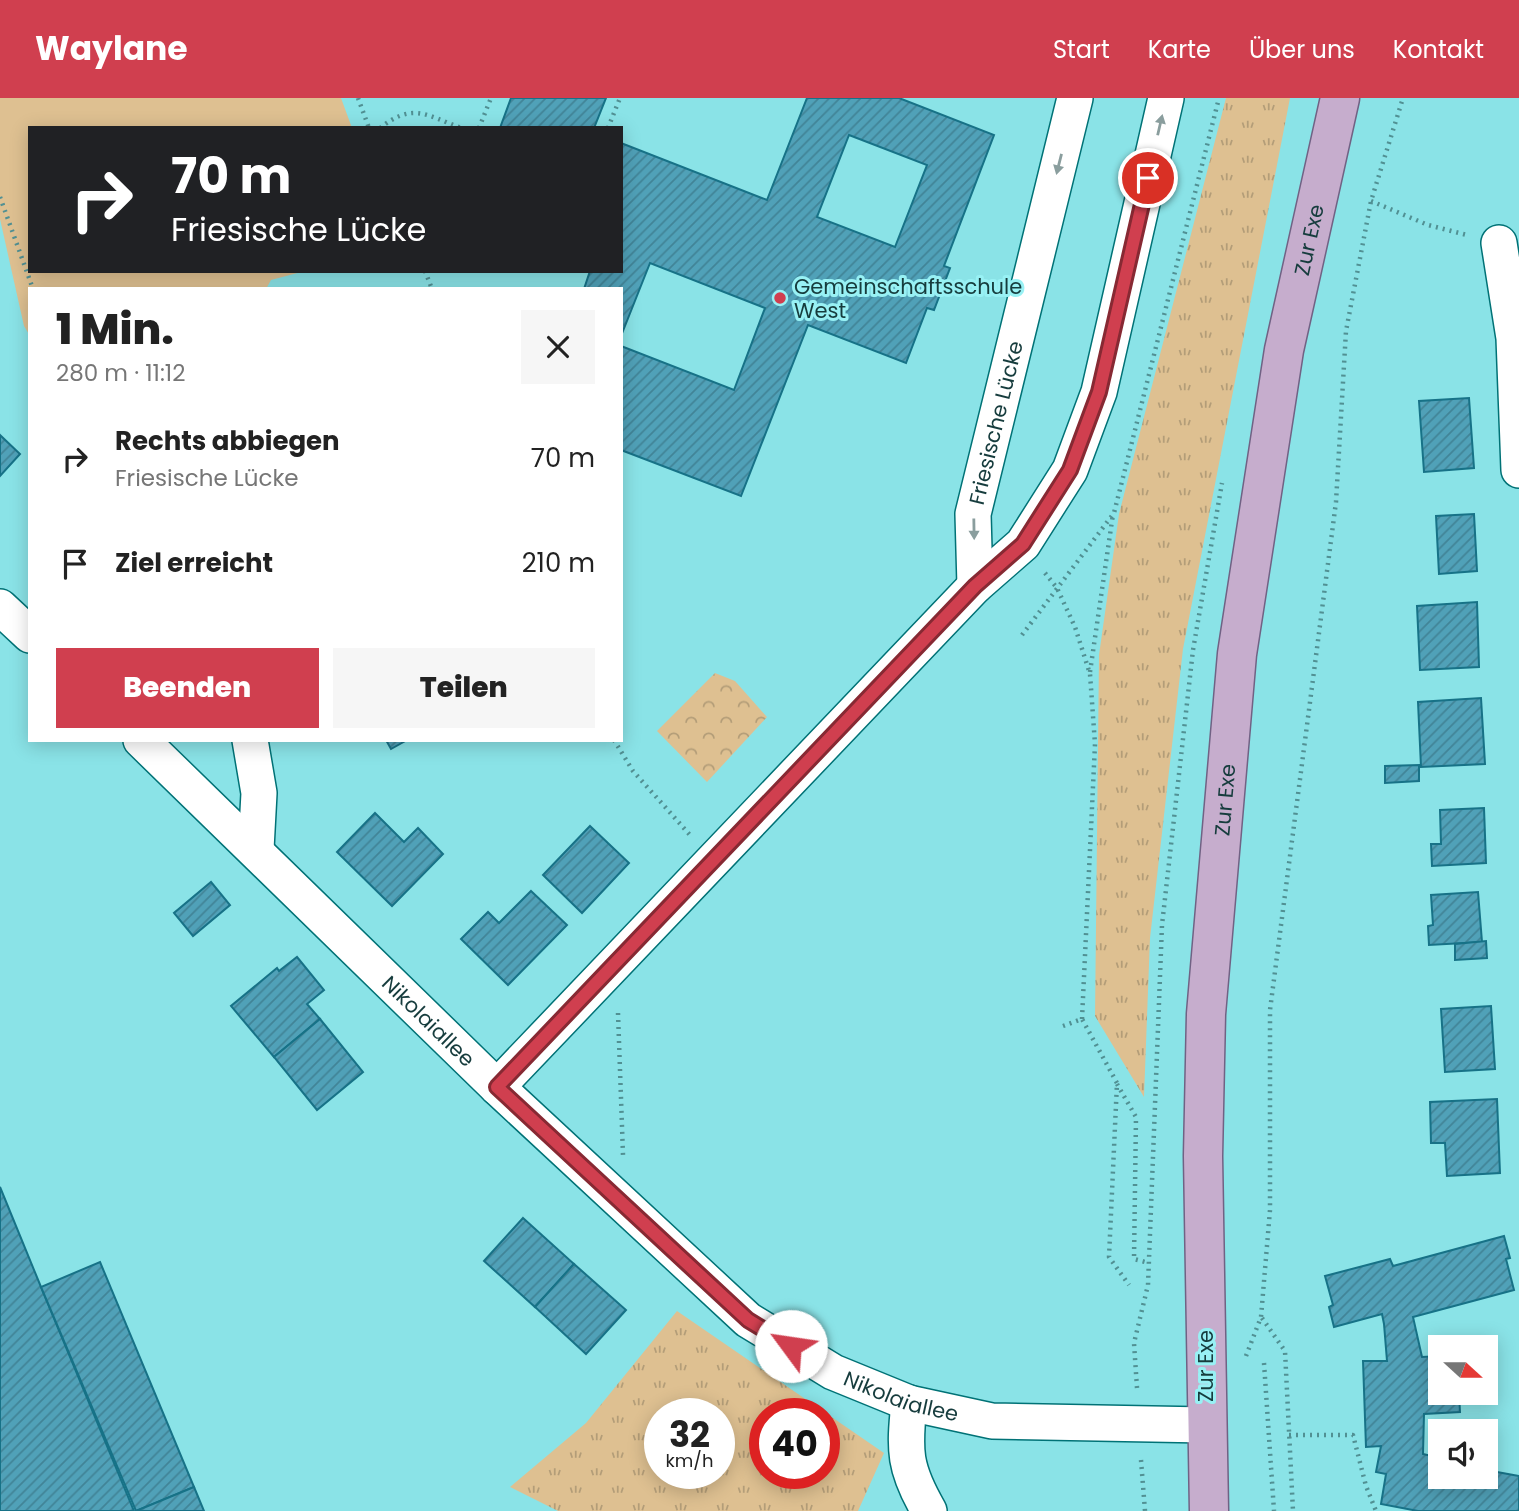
<!DOCTYPE html>
<html lang="de">
<head>
<meta charset="utf-8">
<style>
	:root { --surface:#fff; --page:#f6f6f6; --text:#222; --muted:#767676; --accent:#d03f4f }
	body { margin:0; font-family:Poppins,sans-serif; background:var(--page); color:var(--text); height:100vh; display:flex; flex-direction:column; font-size:26px; white-space:nowrap }
	* { box-sizing:border-box; margin:0 }
	p { font-size:23px; color:var(--muted) }
	.icon { flex:none; width:38px; height:38px; fill:none; stroke:currentColor; stroke-width:2; stroke-linecap:round; stroke-linejoin:round }
	.map { position:relative; flex:1; overflow:hidden }
	.side { position:absolute; left:28px; top:189px; width:595px; height:455px; display:flex; flex-direction:column; background:var(--surface); border-radius:0px; box-shadow:0 4px 18px #0003 }
	.side>* { flex:none }
	.banner { position:absolute; left:28px; top:28px; width:595px; height:147px; border-radius:0px; box-shadow:0 4px 18px #0003; background:#202124; color:#fff; overflow:hidden }
	.needle { width:46px; rotate:111deg }
	.tools { position:absolute; left:1428px; top:1237px; display:grid; gap:14px }
	.tools a { display:grid; place-items:center; width:70px; height:70px; border-radius:0px; background:var(--surface); box-shadow:0 4px 18px #0003; font-size:35px }
	.speed { position:absolute; left:644px; top:1300px; display:flex; gap:14px; font-size:35px; font-weight:700; text-align:center }
	.speed>* { display:grid; place-content:center; width:91px; height:91px; border-radius:50%; background:var(--surface); box-shadow:0 4px 18px #0003; line-height:1 }
	.speed small { font-size:18px; font-weight:400 }
	.speed .limit { border:10px solid #d22; background:#fff; color:#111 }
	.pin { position:absolute; display:grid; place-items:center; width:60px; height:60px; color:#fff; margin:-30px; border:4px solid #fff; border-radius:50%; box-shadow:0 2px 7px #0007 }
	.me { position:absolute; width:77px; margin:-38px; rotate:301deg; stroke-linejoin:round; filter:drop-shadow(0 0 5px #0008) }
	.turn { display:flex; align-items:center; gap:24px; height:147px; padding:0 28px; font-size:32px }
	.turn .icon { width:91px; height:91px; stroke-width:2.5 }
	.turn b { display:block; font-size:49px; line-height:60px }
	.round { display:grid; place-items:center; flex:none; width:74px; height:74px; border-radius:0px; background:var(--page) }
	.summary { display:flex; align-items:center; justify-content:space-between; height:119px; padding:0 28px }
	h1 { font-size:42px; font-weight:800; line-height:52px }
	.button { display:flex; gap:14px; margin-top:auto; padding:14px 28px }
	.button a { flex:1; height:80px; border-radius:0px; background:var(--accent); color:#fff; font-size:28px; font-weight:800; line-height:80px; text-align:center }
	.button a+a { background:var(--page); color:var(--text) }
	ul { padding:0; list-style:none }
	li { display:flex; align-items:center; gap:21px; height:105px; padding:0 28px }
	li div { flex:1 }
	li b { display:block; font-size:26px }
	li em { font-style:normal }
	header { display:flex; align-items:center; gap:42px; box-sizing:border-box; height:98px; padding:0 35px; background:var(--accent); color:#fff }
	header strong { font-size:33px }
	nav { display:flex; gap:38px; margin-inline-start:auto; font-size:24px }
	.map>svg:first-child { display:block }
	.grass { fill:url(#grass-tufts); fill-rule:evenodd }
	.park { fill:url(#park-crowns) }
	.garden { fill:#dec091 }
	.building { fill:url(#building-hatch); stroke:#177287; stroke-width:2; fill-rule:evenodd }
	.lines { fill:none; stroke-linecap:round; stroke-linejoin:round }
	.minor-casing { stroke:#007276; stroke-width:38 }
	.major-casing { stroke:#706284; stroke-width:41 }
	.path { stroke:#519093; stroke-width:4.5; stroke-dasharray:2 5; stroke-linecap:butt }
	.minor { stroke:#fff; stroke-width:35 }
	.major { stroke:#c6adcd; stroke-width:38 }
	.oneway { fill:#8a9e9e }
	.route-casing { stroke:#872933; stroke-width:18 }
	.route { stroke:#d03f4f; stroke-width:12 }
	.poi-dot { fill:#d03f4f; stroke:#98f1f4; stroke-width:2.5 }
	.labels { text-anchor:middle; dominant-baseline:central; stroke-width:6; stroke-linejoin:round; paint-order:stroke }
	.street-label { font-size:21px; fill:#163c3d; stroke:#98f1f4 }
	.poi-label { font-size:21px; fill:#163c3d; stroke:#98f1f4; text-anchor:start }
</style>
</head>
<body>
<header>
<strong>Waylane</strong>
<nav><a>Start</a><a>Karte</a><a>Über uns</a><a>Kontakt</a></nav>
</header>
<div class="map">
<svg width="1519" height="1413" viewBox="0 0 1519 1413">
	<defs>
		<pattern id="grass-tufts" width="24" height="20" patternUnits="userSpaceOnUse" patternTransform="scale(1.75)"><rect width="24" height="20" fill="#dec091"/><path d="M3 7l-1-3M5 7V3M7 7l1-3M15 17l-1-3M17 17v-4M19 17l1-3" fill="none" stroke="#b39d78"/></pattern>
		<pattern id="park-crowns" width="20" height="18" patternUnits="userSpaceOnUse" patternTransform="scale(1.75)"><rect width="20" height="18" fill="#dec091"/><path d="M2 6a3 3 0 1 1 6 0M12 15a3 3 0 1 1 6 0" fill="none" stroke="#b39d78"/></pattern>
		<pattern id="building-hatch" width="6" height="6" patternUnits="userSpaceOnUse" patternTransform="scale(1.75)"><rect width="6" height="6" fill="#50a1b8"/><path d="M-1 1l2-2M0 6l6-6M5 7l2-2" fill="none" stroke="#418497"/></pattern>
	</defs>
	<rect width="100%" height="100%" fill="#8ae3e7"/>
	<!-- grass -->
	<g class="grass">
		<path d="M1226 0H1290L1183 551 1150 840 1144 999 1095 918 1099 557 1119 416Z"/>
		<path d="M677 1213 884 1355 858 1413H558L510 1389 586 1325ZM660 1316H719V1376H660ZM765 1316H824V1376H765Z"/>
	</g>
	<!-- park -->
	<path class="park" d="M715 575 735 583 767 619 707 684 657 633Z"/>
	<!-- garden -->
	<path class="garden" d="M0 0H341L352 30H30V173H305L271 182 266 191H30V238L24 228 0 121Z"/>
	<!-- building -->
	<g class="building">
		<path d="M511 0H606L594 30H500Z"/>
		<path d="M807 0H899L994 37 944 168 950 170 934 212 927 210 906 265 808 227 741 398 621 352V248L734 292 765 210 650 165 621 238V191H584L590 173H621V45L767 102ZM849 37 927 67 895 149 817 119Z"/>
		<path d="M1469 300 1474 370 1424 374 1419 303Z"/>
		<path d="M0 337 20 356 0 378Z"/>
		<path d="M1474 416 1477 473 1439 476 1436 418Z"/>
		<path d="M1477 504 1479 569 1420 572 1417 508Z"/>
		<path d="M1481 600 1485 666 1421 669 1418 604Z"/>
		<path d="M386 642H407L391 651Z"/>
		<path d="M1419 667V683L1385 685V668Z"/>
		<path d="M1484 710 1486 765 1432 768 1431 746H1441L1440 712Z"/>
		<path d="M375 715 404 744 418 730 443 756 392 808 337 754Z"/>
		<path d="M590 728 629 765 582 815 543 777Z"/>
		<path d="M211 784 230 807 193 838 174 815Z"/>
		<path d="M531 793 567 827 508 887 461 841 488 814 499 825Z"/>
		<path d="M1478 794 1482 844 1429 847 1428 828 1433 827 1431 797Z"/>
		<path d="M1486 843 1487 860 1455 862V846Z"/>
		<path d="M297 859 324 892 307 906 320 921 274 959 231 908 277 870 279 873Z"/>
		<path d="M1491 908 1495 971 1445 974 1441 911Z"/>
		<path d="M320 921 363 974 317 1012 274 959Z"/>
		<path d="M1497 1001 1500 1075 1447 1078 1445 1045H1431L1430 1004Z"/>
		<path d="M0 1089 41 1189 134 1413H0Z"/>
		<path d="M523 1120 574 1166 535 1209 484 1163Z"/>
		<path d="M1504 1138 1510 1160 1506 1161 1514 1192 1413 1219 1422 1259 1440 1258V1295H1459L1460 1314 1424 1316 1423 1356 1440 1360V1379H1486V1372L1519 1378V1413H1418L1381 1406 1386 1376 1376 1374 1381 1348 1366 1349 1363 1263H1387L1384 1226 1382 1216 1334 1229 1329 1209 1333 1207 1325 1178 1390 1161 1393 1168Z"/>
		<path d="M100 1164 194 1389 136 1413 41 1189Z"/>
		<path d="M574 1166 626 1212 586 1256 535 1209Z"/>
		<path d="M194 1389 204 1413H136Z"/>
	</g>
	<g class="lines">
		<defs>
			<g id="minor">
				<path d="M1499 145 1514 240 1519 372"/>
				<path id="s1" d="M975 488 973 416 1075 0"/>
				<path d="M0 509 30 537"/>
				<path id="s2" d="M141 642 497 989 748 1222 833 1274 909 1305 992 1323 1206 1327"/>
				<path d="M250 642 259 695 256 751"/>
				<path d="M497 989 975 488 1023 446 1070 372 1099 294 1166 0"/>
				<path d="M909 1305C904 1353 904 1370 929 1413"/>
			</g>
			<g id="major">
				<path id="s3" d="M1209 1413 1203 1058 1206 916 1237 556 1284 252 1340 0"/>
			</g>
		</defs>
		<!-- minor casing -->
		<use href="#minor" class="minor-casing"/>
		<!-- major casing -->
		<use href="#major" class="major-casing"/>
		<!-- path -->
		<g class="path">
			<path d="M358 0 369 30"/>
			<path d="M380 30C413 4 426 17 461 30"/>
			<path d="M479 30 491 0"/>
			<path d="M608 30 620 0"/>
			<path d="M0 99 33 191"/>
			<path d="M1371 103 1428 127 1467 137"/>
			<path d="M425 173 432 191"/>
			<path d="M1045 475 1057 490 1075 529 1090 576 1095 646 1082 921"/>
			<path d="M1022 537 1114 415 1219 0"/>
			<path d="M1090 574 1113 416"/>
			<path d="M614 642 633 673 690 737"/>
			<path d="M618 915 623 1057"/>
			<path d="M1063 928 1082 921 1117 985 1109 1159 1129 1187"/>
			<path d="M1117 986 1136 1019 1134 1161 1149 1165"/>
			<path d="M1262 1220 1285 1253 1293 1413"/>
			<path d="M1246 1258 1261 1219 1270 1112V912L1336 404 1346 233 1371 103 1403 0"/>
			<path d="M1264 1265 1274 1413"/>
			<path d="M1137 1290 1134 1245 1148 1187 1162 827 1193 552 1222 385"/>
			<path d="M1289 1337H1353L1366 1388 1376 1413"/>
			<path d="M1141 1362 1145 1413"/>
		</g>
		<!-- minor -->
		<use href="#minor" class="minor"/>
		<!-- major -->
		<use href="#major" class="major"/>
	</g>
	<!-- one-way arrows -->
	<defs><path id="oneway-solid" d="M-6-.8H1V-3.2L6.5 0L1 3.2V.8H-6Z" transform="scale(1.75)"/></defs>
	<g class="oneway">
		<use href="#oneway-solid" transform="translate(1160 27) rotate(-77)"/>
		<use href="#oneway-solid" transform="translate(1059 66) rotate(104)"/>
		<use href="#oneway-solid" transform="translate(974 431) rotate(89)"/>
	</g>
	<g class="lines">
		<defs>
			<path id="route" d="M791 1248 748 1222 497 989 975 488 1023 446 1070 372 1099 294 1148 80"/>
		</defs>
		<!-- route casing -->
		<use href="#route" class="route-casing"/>
		<!-- route -->
		<use href="#route" class="route"/>
	</g>
	<!-- markers -->
	<circle class="poi-dot" cx="780" cy="200" r="7"/>
	<g class="labels">
		<!-- street labels -->
		<g class="street-label">
			<text stroke="none"><textPath href="#s3" startOffset="1279">Zur Exe</textPath></text>
			<text stroke="none"><textPath href="#s1" startOffset="166">Friesische Lücke</textPath></text>
			<text stroke="none"><textPath href="#s3" startOffset="712">Zur Exe</textPath></text>
			<text stroke="none"><textPath href="#s2" startOffset="402">Nikolaiallee</textPath></text>
			<text transform="translate(1205 1268) rotate(-90)">Zur Exe</text>
			<text stroke="none"><textPath href="#s2" startOffset="1012">Nikolaiallee</textPath></text>
		</g>
		<!-- poi labels -->
		<g class="poi-label">
			<text x="794" y="188">Gemeinschaftsschule<tspan x="794" dy="24">West</tspan></text>
		</g>
	</g>
</svg>
<div class="tools">
<a><svg class="needle" viewBox="-14 -14 28 28"><path d="M0-13l5 13h-10z" fill="#e53935"/><path d="M0 13l5-13h-10z" fill="#767676"/></svg></a>
<a><svg class="icon" aria-label="sound" viewBox="0 0 24 24"><path d="M4 9h4l5-4v14l-5-4H4zM17 9q2 3 0 6"/></svg></a>
</div>
<div class="speed"><div>32<small>km/h</small></div><div class="limit">40</div></div>
<div class="pin" style="left:1148px;top:80px;background:#d93025"><svg class="icon" aria-label="arrive" viewBox="0 0 24 24"><path d="M6 21V4h12l-3 4 3 4H6"/></svg></div>
<svg class="me" style="left:791px;top:1248px" viewBox="-20 -20 40 40"><circle r="19" fill="#fff"/><path d="M0-13L10 11 0 6-10 11z" fill="#d03f4f"/></svg>
<div class="banner">
<div class="turn"><svg class="icon" aria-label="right" viewBox="0 0 24 24"><path d="M7 20v-9h11M14 6l5 5-5 5"/></svg><div><b>70 m</b>Friesische Lücke</div></div>
</div>
<section class="side">
<div class="summary"><div><h1>1 Min.</h1><p>280 m · 11:12</p></div><a class="round"><svg class="icon" aria-label="close" viewBox="0 0 24 24"><path d="M6 6l12 12M18 6L6 18"/></svg></a></div>
<ul>
<li><svg class="icon" aria-label="right" viewBox="0 0 24 24"><path d="M7 20v-9h11M14 6l5 5-5 5"/></svg><div><b>Rechts abbiegen</b><p>Friesische Lücke</p></div><em>70 m</em></li>
<li><svg class="icon" aria-label="arrive" viewBox="0 0 24 24"><path d="M6 21V4h12l-3 4 3 4H6"/></svg><div><b>Ziel erreicht</b></div><em>210 m</em></li>
</ul>
<div class="button"><a>Beenden</a><a>Teilen</a></div>
</section>
</div>
</body>
</html>
